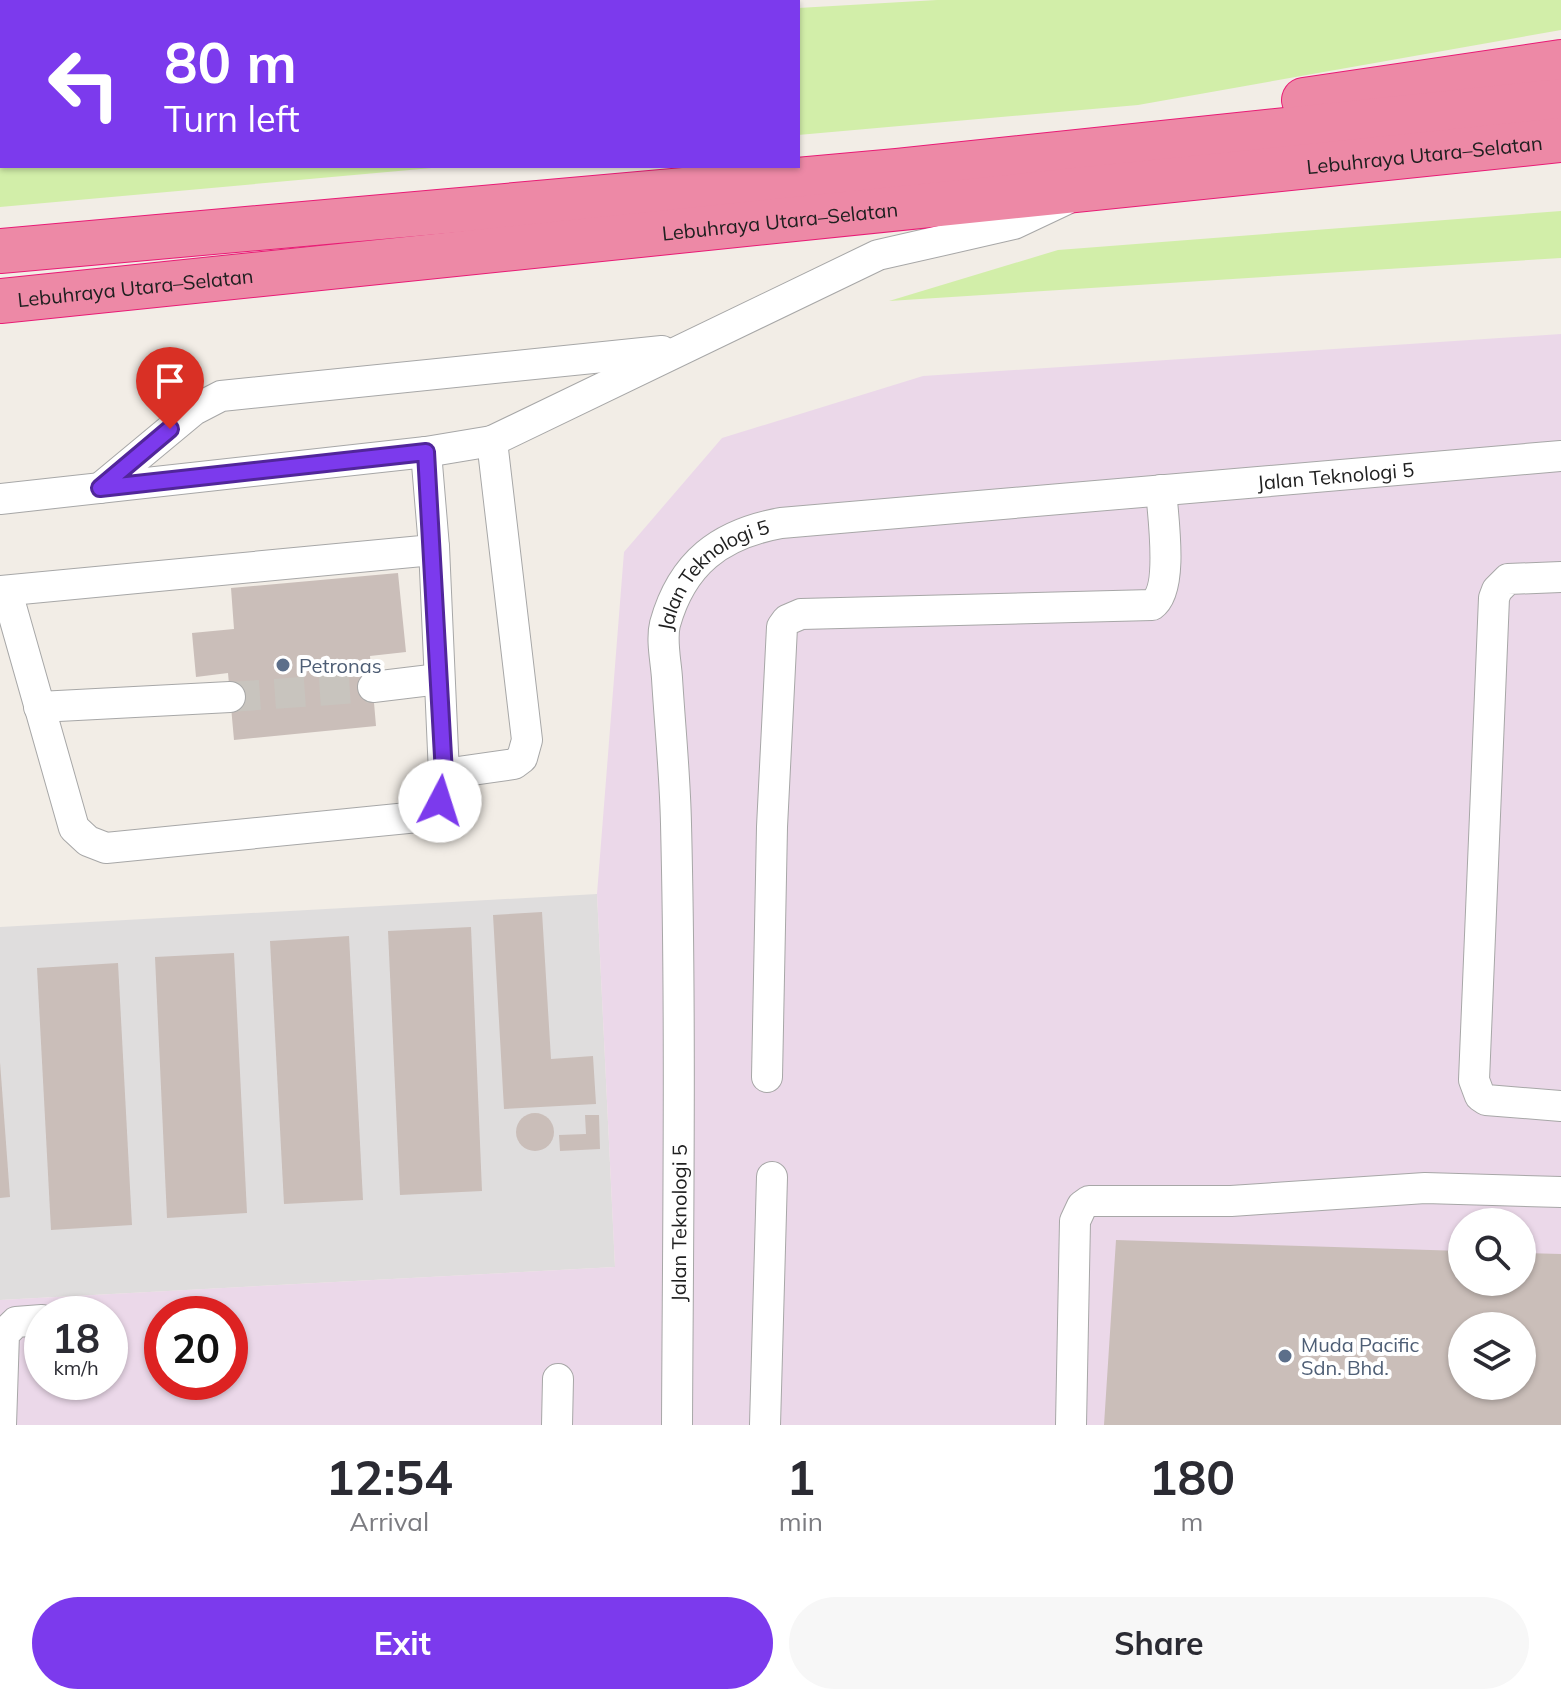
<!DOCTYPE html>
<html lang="en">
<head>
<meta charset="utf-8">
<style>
	:root { --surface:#fff; --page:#f7f7f7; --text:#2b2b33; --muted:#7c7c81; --accent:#7c3aed }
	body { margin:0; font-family:Mulish,sans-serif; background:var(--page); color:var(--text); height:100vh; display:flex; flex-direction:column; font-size:30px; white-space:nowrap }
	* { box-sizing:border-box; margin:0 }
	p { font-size:26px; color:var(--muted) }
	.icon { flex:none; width:44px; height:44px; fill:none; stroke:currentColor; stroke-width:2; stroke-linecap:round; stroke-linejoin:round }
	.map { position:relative; height:1425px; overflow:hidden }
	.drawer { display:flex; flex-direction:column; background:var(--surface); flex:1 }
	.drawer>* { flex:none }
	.top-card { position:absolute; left:0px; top:0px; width:800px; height:168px; box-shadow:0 2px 6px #0004; background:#7c3aed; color:#fff; overflow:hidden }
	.buttons { position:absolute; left:1448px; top:1208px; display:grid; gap:16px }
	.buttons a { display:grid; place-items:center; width:88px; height:88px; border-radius:50%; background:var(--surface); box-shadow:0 2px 6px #0004; font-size:40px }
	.speed { position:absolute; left:24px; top:1296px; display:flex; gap:16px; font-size:40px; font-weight:700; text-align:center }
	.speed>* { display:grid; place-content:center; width:104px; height:104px; border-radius:50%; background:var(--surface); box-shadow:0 2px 6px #0004; line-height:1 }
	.speed small { font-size:20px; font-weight:400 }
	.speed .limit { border:12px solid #d22; background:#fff; color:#111 }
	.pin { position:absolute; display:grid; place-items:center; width:68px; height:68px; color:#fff; margin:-82px -34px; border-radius:50% 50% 50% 0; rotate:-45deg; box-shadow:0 0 8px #0007 }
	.pin .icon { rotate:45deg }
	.me { position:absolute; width:88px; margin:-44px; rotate:5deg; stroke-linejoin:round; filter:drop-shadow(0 0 6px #0008) }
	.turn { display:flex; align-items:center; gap:28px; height:168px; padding:0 32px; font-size:36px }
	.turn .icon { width:104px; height:104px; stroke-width:2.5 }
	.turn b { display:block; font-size:56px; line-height:68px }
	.eta { display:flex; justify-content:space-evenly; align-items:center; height:136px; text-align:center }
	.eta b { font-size:48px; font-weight:700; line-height:56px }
	.action { display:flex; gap:16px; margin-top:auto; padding:16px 32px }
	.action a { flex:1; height:92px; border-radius:48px; background:var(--accent); color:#fff; font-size:32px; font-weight:700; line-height:92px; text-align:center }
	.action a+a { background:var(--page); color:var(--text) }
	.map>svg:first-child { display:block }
	.residential { fill:#dfdddd }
	.industrial { fill:#ebd8e9; fill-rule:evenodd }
	.grass { fill:#d2eea9 }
	.building { fill:#cabeb9; fill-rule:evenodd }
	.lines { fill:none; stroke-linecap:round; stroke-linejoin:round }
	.minor-tunnel { stroke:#c8c4be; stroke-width:30; stroke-dasharray:30 15; stroke-linecap:butt }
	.minor-casing { stroke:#a7a7a7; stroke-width:32 }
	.highway-casing { stroke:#e81b75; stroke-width:46 }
	.minor { stroke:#fff; stroke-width:30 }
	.highway { stroke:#ed89a6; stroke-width:44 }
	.route-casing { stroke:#51269a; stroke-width:20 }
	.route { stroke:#7c3aed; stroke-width:14 }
	.service-dot { fill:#5c6f8a; stroke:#fff; stroke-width:3 }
	.labels { text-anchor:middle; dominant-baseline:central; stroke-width:8; stroke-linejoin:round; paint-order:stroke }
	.street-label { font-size:20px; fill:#202020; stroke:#fff }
	.service-label { font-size:20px; fill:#4e5e75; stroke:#fff; text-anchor:start }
</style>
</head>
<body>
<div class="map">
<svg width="1561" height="1425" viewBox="0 0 1561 1425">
	<rect width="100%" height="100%" fill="#f2ede6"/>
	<!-- residential -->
	<path class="residential" d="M597 894 615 1267 0 1300V927Z"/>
	<!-- industrial -->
	<path class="industrial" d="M1561 334V1425H0V1300L615 1267 597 894 624 552 722 438 923 376ZM1462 1222H1522V1282H1462ZM42 1314H110V1382H42ZM162 1314H230V1382H162ZM1462 1326H1522V1386H1462Z"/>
	<!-- grass -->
	<g class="grass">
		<path d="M937 0H1561V30L1138 105 798 135V8Z"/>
		<path d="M0 52 2 166H454L0 207Z"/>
		<path d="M1561 211V258L889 301 1058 250Z"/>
	</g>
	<!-- building -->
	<g class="building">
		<path d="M398 573 406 652 370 656 376 726 234 740 228 673 196 677 192 633 234 629 231 588Z"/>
		<path d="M542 912 551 1059 593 1056 596 1104 504 1109 493 915Z"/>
		<path d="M471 927 482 1191 400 1195 388 931Z"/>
		<path d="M349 936 363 1200 284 1204 270 941Z"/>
		<path d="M234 953 247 1213 167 1218 155 957Z"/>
		<path d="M118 963 132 1225 51 1230 37 968Z"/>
		<path d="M0 1062 10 1197 0 1198Z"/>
		<circle cx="535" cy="1132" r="19"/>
		<path d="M585 1115H599L600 1149 560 1151 559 1135 586 1134Z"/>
		<path d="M1116 1240 1462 1251V1282H1522V1253L1561 1254V1425H1104ZM1462 1326H1522V1386H1462Z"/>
	</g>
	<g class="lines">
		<!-- minor-tunnel -->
		<path class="minor-tunnel" d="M230 697 373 687"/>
		<defs>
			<g id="minor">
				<path d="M100 488 194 410 221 396 662 351"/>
				<path d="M0 499 426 452 492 441 878 255 1014 224 1067 199"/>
				<path d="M1561 577 1508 579 1497 590 1494 598 1474 1080 1480 1096 1486 1100 1561 1106"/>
				<path d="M0 591 422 551 434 547 426 452"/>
				<path d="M7 592 74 828 88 841 106 848 428 816 440 801 444 774 434 547"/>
				<path d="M373 687 439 679"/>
				<path d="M39 707 230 697"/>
				<path d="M444 774 514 764 522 758 527 740 492 441"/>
				<path d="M767 1077 772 827 782 627 787 620 801 614 1152 605C1174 590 1163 517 1161 490"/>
				<path d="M1 1425 4 1334 16 1322 42 1320"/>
				<path d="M557 1425 558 1379"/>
				<path id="s1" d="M677 1425C678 1225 681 1024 676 824 675 775 670 727 667 678 666 662 661 640 665 624 682 563 720 534 781 523L1561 456"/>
				<path d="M765 1425 772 1177"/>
				<path d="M1071 1425 1075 1221 1082 1206 1089 1201H1231L1425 1188 1561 1192"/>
			</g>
			<g id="highway">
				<path d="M1304 100 1561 62"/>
				<path d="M0 251 897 171 1561 101"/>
				<path id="s2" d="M0 301 1561 140"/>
			</g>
		</defs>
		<!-- minor casing -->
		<use href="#minor" class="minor-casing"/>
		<!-- highway casing -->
		<use href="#highway" class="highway-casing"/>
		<!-- minor -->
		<use href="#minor" class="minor"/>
		<!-- highway -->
		<use href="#highway" class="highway"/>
	</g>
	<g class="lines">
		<defs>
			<path id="route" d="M170 429 100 488 426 452 444 774 440 801"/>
		</defs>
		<!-- route casing -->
		<use href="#route" class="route-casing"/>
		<!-- route -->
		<use href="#route" class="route"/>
	</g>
	<!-- markers -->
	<g class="service-dot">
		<circle cx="283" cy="665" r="8"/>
		<circle cx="1285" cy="1356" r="8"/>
	</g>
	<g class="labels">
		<!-- street labels -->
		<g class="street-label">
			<text stroke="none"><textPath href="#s2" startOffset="1432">Lebuhraya Utara–Selatan</textPath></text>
			<text stroke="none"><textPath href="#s2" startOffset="784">Lebuhraya Utara–Selatan</textPath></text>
			<text stroke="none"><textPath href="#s2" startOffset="136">Lebuhraya Utara–Selatan</textPath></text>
			<text stroke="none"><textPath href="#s1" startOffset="1522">Jalan Teknologi 5</textPath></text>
			<text stroke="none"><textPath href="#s1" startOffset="874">Jalan Teknologi 5</textPath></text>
			<text stroke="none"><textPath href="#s1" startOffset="202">Jalan Teknologi 5</textPath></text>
		</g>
		<!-- service labels -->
		<g class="service-label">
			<text x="299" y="665">Petronas</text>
			<text x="1301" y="1344">Muda Pacific<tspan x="1301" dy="23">Sdn. Bhd.</tspan></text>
		</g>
	</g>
</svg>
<div class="buttons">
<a><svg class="icon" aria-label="search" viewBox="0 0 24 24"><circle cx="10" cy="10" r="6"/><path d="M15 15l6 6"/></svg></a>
<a><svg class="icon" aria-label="layers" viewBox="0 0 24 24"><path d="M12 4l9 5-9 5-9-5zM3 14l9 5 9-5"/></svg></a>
</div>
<div class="speed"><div>18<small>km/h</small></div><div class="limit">20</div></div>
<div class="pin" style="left:170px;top:429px;background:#d93025"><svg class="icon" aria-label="arrive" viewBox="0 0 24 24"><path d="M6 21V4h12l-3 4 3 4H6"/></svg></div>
<svg class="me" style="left:440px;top:801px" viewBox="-20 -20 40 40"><circle r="19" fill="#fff"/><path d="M0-13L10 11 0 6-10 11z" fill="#7c3aed"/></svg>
<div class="top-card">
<div class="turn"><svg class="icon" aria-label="left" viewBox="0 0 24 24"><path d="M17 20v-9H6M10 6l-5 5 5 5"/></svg><div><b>80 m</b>Turn left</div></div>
</div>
</div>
<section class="drawer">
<div class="eta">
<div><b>12:54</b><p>Arrival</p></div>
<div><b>1</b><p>min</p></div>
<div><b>180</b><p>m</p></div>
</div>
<div class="action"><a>Exit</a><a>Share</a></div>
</section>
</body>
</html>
